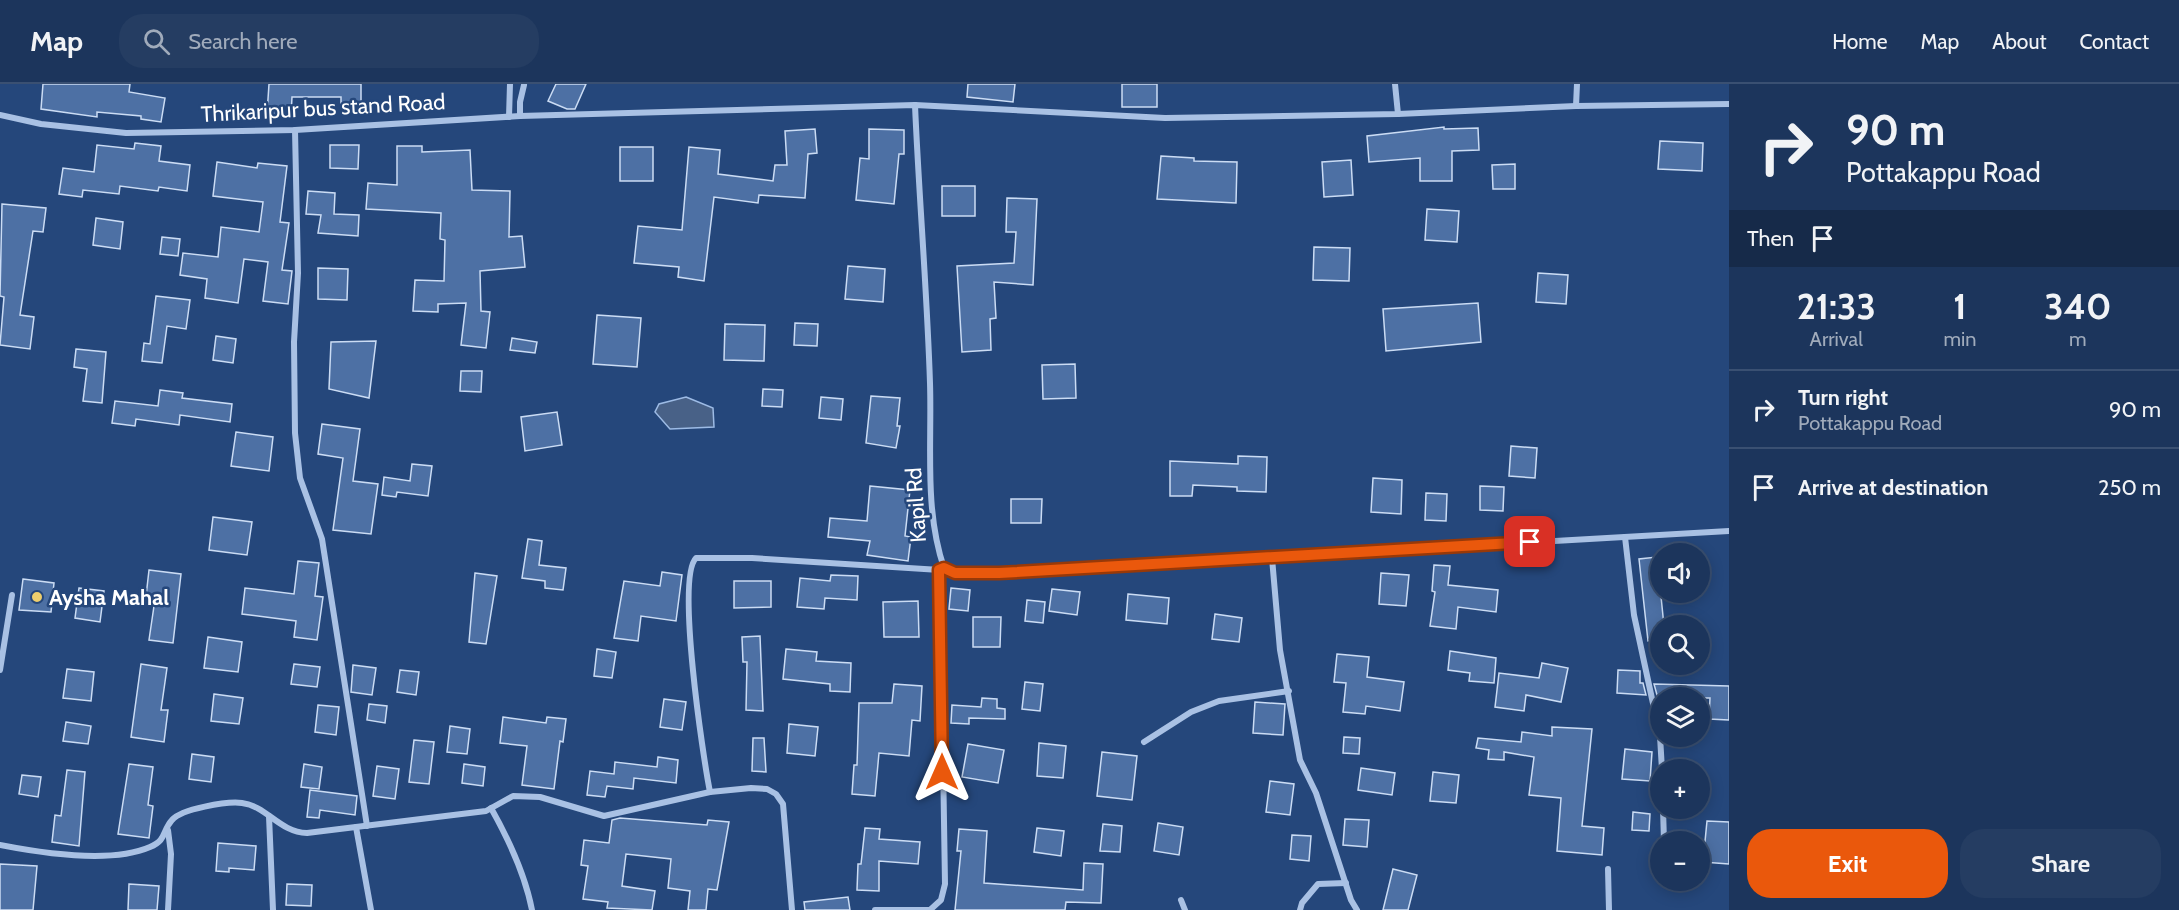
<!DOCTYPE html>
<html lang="en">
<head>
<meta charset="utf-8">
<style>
	:root { --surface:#1c355c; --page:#253d62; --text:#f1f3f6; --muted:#a0abbb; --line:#3a5072; --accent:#ea580c }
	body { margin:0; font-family:Cabin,sans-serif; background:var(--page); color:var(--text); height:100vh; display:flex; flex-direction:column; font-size:22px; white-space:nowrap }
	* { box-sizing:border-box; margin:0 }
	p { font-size:20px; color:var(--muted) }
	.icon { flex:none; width:33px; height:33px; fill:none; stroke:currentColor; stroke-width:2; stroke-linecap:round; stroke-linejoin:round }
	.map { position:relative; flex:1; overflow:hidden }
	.side { display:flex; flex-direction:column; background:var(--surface); width:450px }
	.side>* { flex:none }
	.guide { background:#1c355c; color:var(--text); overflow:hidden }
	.tools { position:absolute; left:1650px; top:459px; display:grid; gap:12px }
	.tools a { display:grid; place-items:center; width:60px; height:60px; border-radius:50%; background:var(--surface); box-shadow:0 3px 15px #0003,0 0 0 2px var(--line); font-size:30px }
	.pin { position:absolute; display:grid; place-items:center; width:51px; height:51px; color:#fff; margin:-26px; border-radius:12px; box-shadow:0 3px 9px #0006 }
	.me { position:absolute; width:66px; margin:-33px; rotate:0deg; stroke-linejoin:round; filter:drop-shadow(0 0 4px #0008) }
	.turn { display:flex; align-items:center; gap:21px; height:126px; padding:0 18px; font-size:27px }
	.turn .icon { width:78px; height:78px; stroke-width:2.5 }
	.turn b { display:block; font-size:42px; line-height:51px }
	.then { display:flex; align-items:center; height:57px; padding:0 18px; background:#0003; gap:12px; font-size:22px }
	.eta { display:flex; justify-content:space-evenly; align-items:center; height:102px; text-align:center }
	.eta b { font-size:36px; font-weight:700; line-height:42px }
	.action { display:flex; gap:12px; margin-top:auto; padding:12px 18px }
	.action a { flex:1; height:69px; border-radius:24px; background:var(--accent); color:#fff; font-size:24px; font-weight:700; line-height:69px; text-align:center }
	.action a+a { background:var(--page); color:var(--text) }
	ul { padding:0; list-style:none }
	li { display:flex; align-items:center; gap:18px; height:78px; padding:0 18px; border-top:2px solid var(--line) }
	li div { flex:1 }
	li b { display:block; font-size:22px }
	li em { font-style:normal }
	header { display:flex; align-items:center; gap:36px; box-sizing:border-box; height:84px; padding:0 30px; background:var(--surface); border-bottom:2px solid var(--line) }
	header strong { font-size:28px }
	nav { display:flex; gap:33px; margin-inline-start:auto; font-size:21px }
	.search { width:420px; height:54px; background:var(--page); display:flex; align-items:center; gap:15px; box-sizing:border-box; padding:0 21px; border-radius:24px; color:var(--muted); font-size:22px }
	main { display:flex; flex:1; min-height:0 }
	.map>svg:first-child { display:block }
	.water { fill:#486187; stroke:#9dbbe5; stroke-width:1.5 }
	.building { fill:#4d70a4; stroke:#cbdcf4; stroke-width:1.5 }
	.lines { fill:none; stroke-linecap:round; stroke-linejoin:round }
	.minor { stroke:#a9c1e4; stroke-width:6 }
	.route-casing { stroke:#983908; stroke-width:15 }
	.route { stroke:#ea580c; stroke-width:10 }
	.poi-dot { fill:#eece6d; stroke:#25477b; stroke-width:2 }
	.labels { text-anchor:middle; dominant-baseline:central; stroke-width:5; stroke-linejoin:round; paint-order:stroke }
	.street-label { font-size:22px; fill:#fff; stroke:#25477b }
	.poi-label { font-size:22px; font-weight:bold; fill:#fff; stroke:#25477b; text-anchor:start }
</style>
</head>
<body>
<header>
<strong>Map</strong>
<div class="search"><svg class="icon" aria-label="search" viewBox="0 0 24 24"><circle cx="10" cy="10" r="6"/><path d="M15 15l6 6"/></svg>Search here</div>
<nav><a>Home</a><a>Map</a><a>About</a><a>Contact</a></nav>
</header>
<main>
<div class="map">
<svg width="1729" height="826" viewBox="0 0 1729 826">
	<rect width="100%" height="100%" fill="#25477b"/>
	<!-- water -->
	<path class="water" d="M686 313 713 324 714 343 670 345 655 328 659 320Z"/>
	<!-- building -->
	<g class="building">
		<path d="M43 0H130L129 8 165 14 161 38 141 35V32L97 28V33L41 25Z"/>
		<path d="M269 0H361V21H341V13H292L291 32 267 30Z"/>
		<path d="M556 0H586L575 25H567L548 17Z"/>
		<path d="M968 0H1015L1013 18 967 13Z"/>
		<rect x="1122" y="0" width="35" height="23"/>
		<path d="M1444 43V45L1478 44 1479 66 1452 67V97H1420V74L1369 78 1367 52Z"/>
		<path d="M815 45 817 69 808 70 805 114 759 111 758 119 714 113 704 197 678 193 679 183 634 179 638 142 682 146 689 63 720 66 718 90 773 97 775 81H787L785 47Z"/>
		<path d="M869 45 904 46V70H899L894 120 856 116 860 74 869 75Z"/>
		<path d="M1660 57 1703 59 1702 87 1658 85Z"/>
		<path d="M135 59 161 62 159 77 190 81 187 107 159 103 158 107 120 102 119 110 83 106 82 113 59 110 63 84 94 88 97 61 134 65Z"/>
		<path d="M330 61H359L358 85 330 84Z"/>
		<path d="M397 62H422V68L470 66 472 106 510 107 509 153 522 152 525 183 480 187 481 227 490 228 486 264 461 261 466 219 438 220V228L413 227 415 196 444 197 445 156 440 155 441 129 366 125 368 99 397 101Z"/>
		<rect x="620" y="63" width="33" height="34"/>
		<path d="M1161 72 1194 74V77L1237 78 1236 119 1157 115Z"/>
		<path d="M1351 76 1353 111 1324 113 1322 78Z"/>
		<path d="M217 78 257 84 258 79 287 82 280 138 289 139 282 186 292 187 288 220 263 217 268 178 244 175 238 219 205 214 207 195 180 191 183 169 218 173 221 143 259 148 263 118 213 112Z"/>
		<path d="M1515 80V105H1493L1492 81Z"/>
		<rect x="942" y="102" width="33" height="30"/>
		<path d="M308 107 335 109 334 130 359 131 358 152 318 149 321 131 306 130Z"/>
		<path d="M1007 114 1037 115 1033 201 994 198 996 234 990 235 991 266 962 268 957 182 1014 179 1016 148H1006Z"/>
		<path d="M2 120 46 124 43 148 33 147 20 231 34 233 30 265 0 261 4 213 0 212Z"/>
		<path d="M1427 125 1459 127 1457 158 1425 156Z"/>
		<path d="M96 134 123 138 120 165 93 161Z"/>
		<path d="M162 153 180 155 178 172 160 170Z"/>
		<path d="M1314 163 1350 164 1349 197 1313 196Z"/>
		<path d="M848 182 885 185 883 218 845 215Z"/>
		<path d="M318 184 348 185 347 216 318 215Z"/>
		<path d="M1538 189 1568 191 1566 220 1536 218Z"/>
		<path d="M156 212 190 216 186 245 167 242 162 279 142 277 144 259 150 260Z"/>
		<path d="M1478 219 1481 258 1386 267 1383 225Z"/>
		<path d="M597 231 641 234 637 283 593 280Z"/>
		<path d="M795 239 818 240 817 262 794 261Z"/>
		<path d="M725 240 765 241 764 277 724 276Z"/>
		<path d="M216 252 236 255 233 279 213 276Z"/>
		<path d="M512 254 537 258 535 269 510 266Z"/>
		<path d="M376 257 369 314 329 305 331 258Z"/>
		<path d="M76 265 106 268 102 319 83 317 87 285 74 283Z"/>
		<path d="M1075 280 1076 314 1043 315 1042 281Z"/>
		<path d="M461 287H482L481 308 460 307Z"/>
		<path d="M763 305 783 306 782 323 762 322Z"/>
		<path d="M160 306 183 309 182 314 232 320 230 338 180 331 179 341 136 335 135 342 112 339 115 317 158 322Z"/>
		<path d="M871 312 900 314 897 342H900L896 364 866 359Z"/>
		<path d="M821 313 843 315 841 336 819 334Z"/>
		<path d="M557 328 562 361 525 367 521 333Z"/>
		<path d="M322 340 360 345 353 397 378 400 371 450 333 446 343 374 318 370Z"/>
		<path d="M236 348 273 353 269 387 231 382Z"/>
		<path d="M1511 362 1537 364 1535 394 1509 392Z"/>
		<path d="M1238 372 1267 373 1266 408 1237 407V403L1193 401 1192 412H1170V377L1238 380Z"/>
		<path d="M412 380 432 382 428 412 397 408 396 413 382 411 384 393 410 397Z"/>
		<path d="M1373 394 1402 396 1401 430 1371 428Z"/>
		<path d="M870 402 910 406 905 452 911 453 908 477 867 471 870 457 828 453 830 434 867 437Z"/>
		<path d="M1480 402 1504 403 1503 427 1480 426Z"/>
		<path d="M1426 409 1447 410 1446 437 1425 436Z"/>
		<path d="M1011 415H1042L1041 439H1011Z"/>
		<path d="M213 433 252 438 247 471 209 466Z"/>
		<path d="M528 455 542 457 539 481 566 484 563 506 545 504V497L522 494Z"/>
		<path d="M1657 473 1664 542H1660V555L1648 557 1639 475Z"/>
		<path d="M298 477 319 479 315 512 323 513 317 556 294 553 296 537 242 530 245 504 294 510Z"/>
		<path d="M1434 481 1450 482 1448 501 1498 506 1496 528 1458 523 1456 545 1430 542 1435 508 1432 507Z"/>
		<path d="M149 486 181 490 173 559 149 556 154 522 145 521Z"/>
		<path d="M662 488 682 491 676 537 641 532 638 557 614 554 624 497 660 502Z"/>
		<path d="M475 489 497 492 486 560 469 558Z"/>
		<path d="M1381 489 1409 491 1406 522 1379 520Z"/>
		<path d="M831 491 858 492 857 516 825 514 824 525 797 523 800 494 830 497Z"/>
		<path d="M23 495 54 499 51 528 19 526Z"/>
		<path d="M734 497H771V523L734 524Z"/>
		<path d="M79 504 104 507 100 538 75 534Z"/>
		<path d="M951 504 970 506 968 527 949 525Z"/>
		<path d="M1052 505 1080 508 1077 531 1049 527Z"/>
		<path d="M1128 510 1169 514 1167 540 1126 536Z"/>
		<path d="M1027 516 1045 518 1043 539 1025 537Z"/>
		<path d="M918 517 919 553H884L883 518Z"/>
		<path d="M1215 530 1242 534 1239 558 1212 555Z"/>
		<path d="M973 533H1001L1000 563H973Z"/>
		<path d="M760 552 763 627 746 626 747 578H743L742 553Z"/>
		<path d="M208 553 242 558 238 588 204 584Z"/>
		<path d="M597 565 616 568 612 594 594 592Z"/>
		<path d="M786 565 817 568 816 577 851 579 850 608 830 607V600L783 595Z"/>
		<path d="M1450 567 1496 574 1494 599 1469 597 1470 589 1448 586Z"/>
		<path d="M1337 570 1369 573 1367 593 1404 598 1400 627 1366 622 1365 630 1343 628 1346 599 1334 598Z"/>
		<path d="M1542 579 1568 584 1561 618 1526 611 1524 627 1495 623 1499 589 1539 594Z"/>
		<path d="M141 580 167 584 161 626H168L164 658 131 653Z"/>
		<path d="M294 580 320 583 317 603 291 600Z"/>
		<path d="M353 581 376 584 372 611 351 608Z"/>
		<path d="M67 585 94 588 91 617 63 614Z"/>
		<path d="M400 586 419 588 416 611 397 608Z"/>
		<path d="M1618 586 1640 587V599H1643L1646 611 1617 609Z"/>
		<path d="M1025 598 1043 600 1040 627 1022 625Z"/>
		<path d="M894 600 922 602 920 637 912 636 909 672 879 669 875 712 852 710 854 681H857L859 619H892Z"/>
		<path d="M1654 600 1729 602V636L1709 635 1710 614H1662L1657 611Z"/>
		<path d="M214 610 243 614 239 640 211 637Z"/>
		<path d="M982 614 997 615V624L1005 625V635L969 634V640L951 639 952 621 981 623Z"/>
		<path d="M664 615 686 618 682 646 660 643Z"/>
		<path d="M1255 618 1285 620 1283 651 1253 649Z"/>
		<path d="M369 620 387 622 385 639 367 636Z"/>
		<path d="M318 621 339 623 336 651 315 648Z"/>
		<path d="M503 633 546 639 547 633 566 635 563 658 560 657 554 705 522 701 527 662 500 659Z"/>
		<path d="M66 638 91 642 88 660 63 657Z"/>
		<path d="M789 640 818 643 815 672 787 669Z"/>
		<path d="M450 642 470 645 467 670 447 668Z"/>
		<path d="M1552 643 1592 645 1582 742 1604 744 1602 771 1557 767 1561 714 1529 711 1534 673 1504 668V676L1488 675 1489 666 1476 664 1478 654 1521 658 1522 648 1552 652Z"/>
		<path d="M1344 653 1360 654 1359 670 1343 669Z"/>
		<path d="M753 654H764L766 688 752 687Z"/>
		<path d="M414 656 434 658 429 700 409 698Z"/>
		<path d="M1039 659 1066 662 1063 694 1037 692Z"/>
		<path d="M968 660 1004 666 998 699 962 693Z"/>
		<path d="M1625 665 1652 668 1650 697 1622 695Z"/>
		<path d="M1102 668 1137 672 1132 716 1097 712Z"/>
		<path d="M192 670 214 673 211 698 189 695Z"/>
		<path d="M658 673 678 676 676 699 634 694 633 705 607 702 605 713 587 711 590 687 614 690 615 678 657 683Z"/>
		<path d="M129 680 153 683 148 721 153 722 149 754 118 750Z"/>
		<path d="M304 680 322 683 319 705 301 703Z"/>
		<path d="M464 680 485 683 483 702 462 699Z"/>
		<path d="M377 682 399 685 395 715 373 712Z"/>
		<path d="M1361 684 1395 689 1392 711 1358 706Z"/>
		<path d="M67 686 85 688 79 762 52 758 55 731 61 732Z"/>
		<path d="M1433 688 1459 691 1456 719 1430 717Z"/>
		<path d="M22 691 41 693 38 713 19 710Z"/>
		<path d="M1270 697 1294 700 1290 731 1266 728Z"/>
		<path d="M310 706 357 712 355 731 320 726 319 734 307 733Z"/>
		<path d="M1633 728 1650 730 1649 747 1632 746Z"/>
		<path d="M620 734 707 741 708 736 729 738 717 806 708 805 706 826H688L690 807 668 804 671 775 626 770 622 802 655 807 652 826 607 824 608 818 583 815 588 782 581 781 584 756 609 759 612 736Z"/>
		<path d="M1345 735 1369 736 1367 763 1343 761Z"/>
		<path d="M1707 737 1729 738V780L1703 778Z"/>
		<path d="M1158 739 1183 743 1179 771 1154 767Z"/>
		<path d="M1103 740 1122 742 1120 768 1100 767Z"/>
		<path d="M865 744 880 745 879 755 920 758 918 780 879 777V807L857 806 858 780H861Z"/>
		<path d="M1037 744 1064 747 1061 772 1034 768Z"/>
		<path d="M959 745 987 747 984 799 1083 806 1084 779 1103 780 1101 819 1066 818 1065 826H955L961 767H957Z"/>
		<path d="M1292 751 1311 752 1309 777 1290 775Z"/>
		<path d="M218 759 256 762 254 786 229 784V788L216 787Z"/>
		<path d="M0 780 37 782 33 826H0Z"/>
		<path d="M1393 785 1417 791 1408 826H1383Z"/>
		<path d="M129 800 159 802 157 826H128Z"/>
		<path d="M287 800 312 801 311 822 286 821Z"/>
		<path d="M848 813 850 826H805L804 818Z"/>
	</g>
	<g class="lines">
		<!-- minor -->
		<g class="minor">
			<path d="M1395 0 1398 30"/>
			<path d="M1576 22 1577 0"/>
			<path d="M0 31 41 40 126 49 295 46 520 32 915 21 1165 34 1398 30 1576 22 1729 20"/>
			<path d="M520 32V18L524 1"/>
			<path d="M509 33 510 0"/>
			<path d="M295 46 298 189 294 258 295 349 300 394 322 455 367 742"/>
			<path d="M1625 453 1634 531 1660 652 1662 686"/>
			<path d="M1272 474 1280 566 1300 676 1316 709 1351 816 1357 826"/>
			<path d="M944 484 955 489H999L1729 447"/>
			<path d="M0 586 12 511"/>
			<path d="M1144 658 1191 628 1219 617 1289 607"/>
			<path d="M710 708C703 673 676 494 696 474H752L940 486"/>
			<path d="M491 724C509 756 525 790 532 826"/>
			<path d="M1663 724 1664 758"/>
			<path d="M269 732 273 826"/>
			<path d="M356 743 371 826"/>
			<path d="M168 746 171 770 168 826"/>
			<path d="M0 761C41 769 111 780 150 763 167 756 162 747 172 736 181 725 227 717 242 719 267 722 279 748 307 749L486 727 513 712 540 713 604 732 710 708 751 704 767 705 776 710 783 720 792 826"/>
			<path d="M1608 785 1609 826"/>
			<path d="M1181 816 1185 826"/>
			<path d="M875 826H930L941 816 945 800 940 486 944 484C924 425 932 361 930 299 927 206 919 114 915 21"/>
			<path d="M1300 826 1302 819 1318 800 1346 799"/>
		</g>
	</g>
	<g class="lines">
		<defs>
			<path id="route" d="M942 688 939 486 944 484 955 489H999L1530 458"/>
		</defs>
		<!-- route casing -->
		<use href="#route" class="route-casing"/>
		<!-- route -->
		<use href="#route" class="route"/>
	</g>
	<!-- markers -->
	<circle class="poi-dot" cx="37" cy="513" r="6"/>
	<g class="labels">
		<!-- street labels -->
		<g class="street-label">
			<text transform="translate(323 24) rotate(-3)">Thrikaripur bus stand Road</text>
			<text transform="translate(916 421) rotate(-94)">Kapil Rd</text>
		</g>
		<!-- poi labels -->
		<g class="poi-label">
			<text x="49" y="513">Aysha Mahal</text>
		</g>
	</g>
</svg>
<div class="tools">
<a><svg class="icon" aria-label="sound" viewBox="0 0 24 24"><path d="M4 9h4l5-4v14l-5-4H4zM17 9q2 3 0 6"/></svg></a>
<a><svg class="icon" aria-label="search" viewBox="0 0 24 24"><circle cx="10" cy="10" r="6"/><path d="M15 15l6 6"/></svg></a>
<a><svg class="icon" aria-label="layers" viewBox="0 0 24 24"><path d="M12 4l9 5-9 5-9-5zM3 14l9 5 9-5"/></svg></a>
<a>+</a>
<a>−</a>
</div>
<div class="pin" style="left:1530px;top:458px;background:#d93025"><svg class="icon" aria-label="arrive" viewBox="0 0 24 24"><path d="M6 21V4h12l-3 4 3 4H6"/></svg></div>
<svg class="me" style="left:942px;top:688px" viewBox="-20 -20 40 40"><path d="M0-17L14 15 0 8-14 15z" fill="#ea580c" stroke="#fff" stroke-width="4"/></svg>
</div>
<section class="side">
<div class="guide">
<div class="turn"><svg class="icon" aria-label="right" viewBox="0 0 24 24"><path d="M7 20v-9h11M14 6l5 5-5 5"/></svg><div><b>90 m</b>Pottakappu Road</div></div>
<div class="then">Then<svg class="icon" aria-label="arrive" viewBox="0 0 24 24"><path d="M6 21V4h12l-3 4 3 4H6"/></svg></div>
</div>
<div class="eta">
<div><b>21:33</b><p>Arrival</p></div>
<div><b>1</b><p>min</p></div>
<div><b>340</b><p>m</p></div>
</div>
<ul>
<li><svg class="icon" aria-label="right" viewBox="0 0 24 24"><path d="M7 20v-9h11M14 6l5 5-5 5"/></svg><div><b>Turn right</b><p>Pottakappu Road</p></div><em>90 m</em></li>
<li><svg class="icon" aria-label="arrive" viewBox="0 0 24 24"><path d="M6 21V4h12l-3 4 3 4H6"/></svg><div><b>Arrive at destination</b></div><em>250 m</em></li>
</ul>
<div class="action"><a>Exit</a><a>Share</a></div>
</section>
</main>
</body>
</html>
